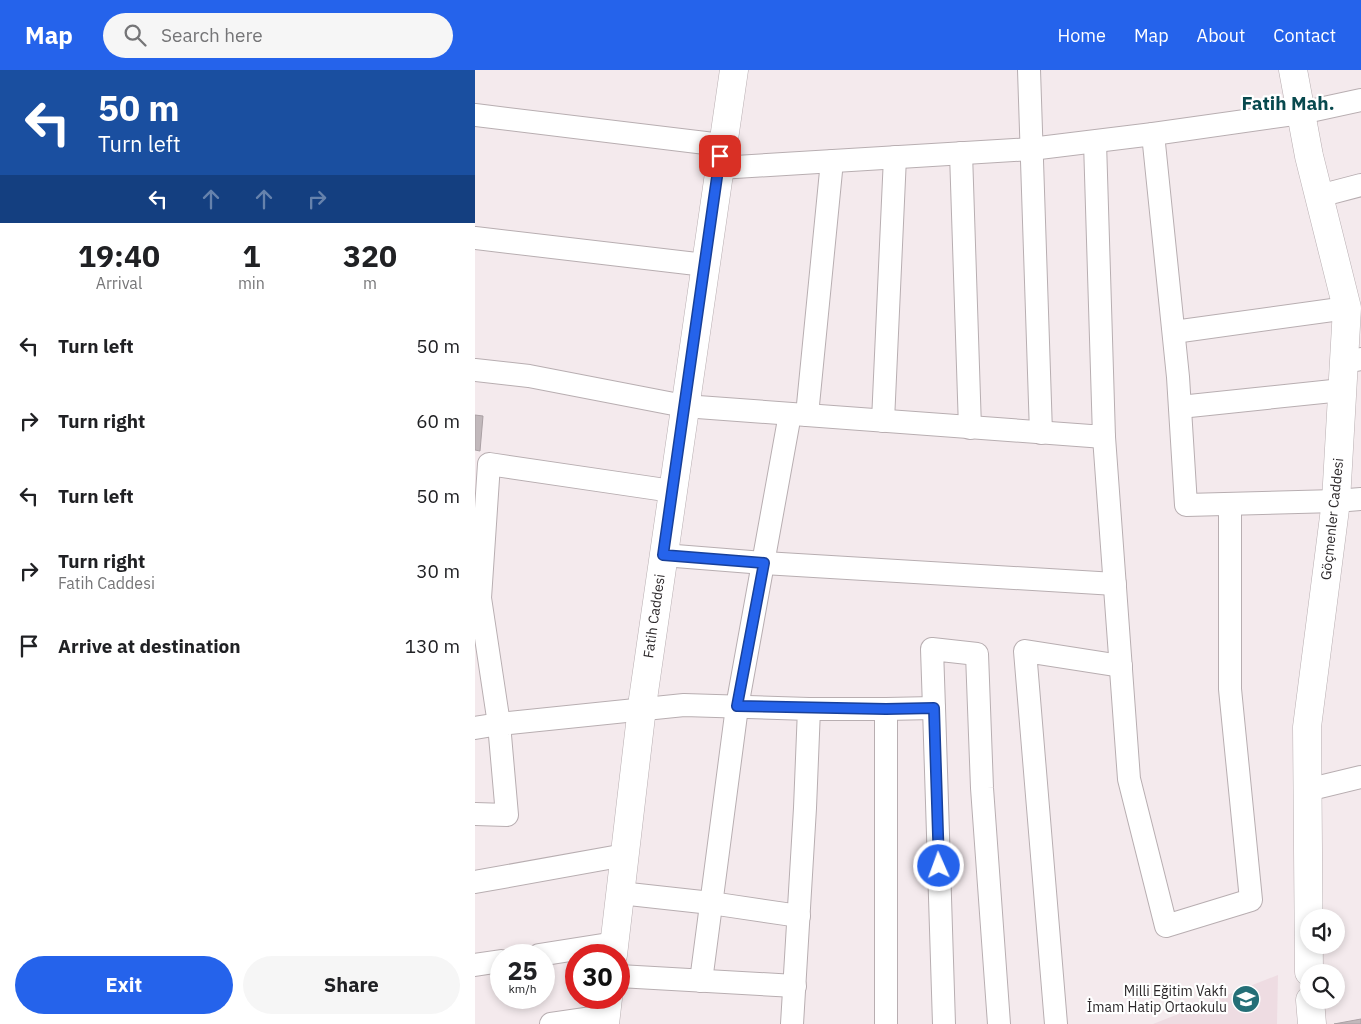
<!DOCTYPE html>
<html lang="en">
<head>
<meta charset="utf-8">
<style>
	:root { --surface:#fff; --page:#f6f6f6; --text:#202124; --muted:#757577; --accent:#2563eb }
	body { margin:0; font-family:"IBM Plex Sans",sans-serif; background:var(--page); color:var(--text); height:100vh; display:flex; flex-direction:column; font-size:19px; white-space:nowrap }
	* { box-sizing:border-box; margin:0 }
	p { font-size:16px; color:var(--muted) }
	.icon { flex:none; width:28px; height:28px; fill:none; stroke:currentColor; stroke-width:2; stroke-linecap:round; stroke-linejoin:round }
	.map { position:relative; flex:1; overflow:hidden }
	.sheet { display:flex; flex-direction:column; background:var(--surface); width:475px }
	.sheet>* { flex:none }
	.guide { background:#1a4fa0; color:#fff; overflow:hidden }
	.controls { position:absolute; left:825px; top:839px; display:grid; gap:10px }
	.controls a { display:grid; place-items:center; width:45px; height:45px; border-radius:50%; background:var(--surface); box-shadow:0 2px 8px #0003; font-size:25px }
	.speed { position:absolute; left:15px; top:874px; display:flex; gap:10px; font-size:25px; font-weight:700; text-align:center }
	.speed>* { display:grid; place-content:center; width:65px; height:65px; border-radius:50%; background:var(--surface); box-shadow:0 2px 8px #0003; line-height:1 }
	.speed small { font-size:12px; font-weight:400 }
	.speed .limit { border:8px solid #d22; background:#fff; color:#111 }
	.pin { position:absolute; display:grid; place-items:center; width:42px; height:42px; color:#fff; margin:-21px; border-radius:10px; box-shadow:0 2px 8px #0006 }
	.me { position:absolute; width:55px; margin:-28px; rotate:358deg; stroke-linejoin:round; filter:drop-shadow(0 0 4px #0008) }
	.turn { display:flex; align-items:center; gap:18px; height:105px; padding:0 15px; font-size:22px }
	.turn .icon { width:65px; height:65px; stroke-width:2.5 }
	.turn b { display:block; font-size:35px; line-height:42px }
	.lanes { display:flex; align-items:center; height:48px; padding:0 15px; background:#0003; justify-content:center; gap:25px; direction:ltr }
	.lanes .off { opacity:.35 }
	.eta { display:flex; justify-content:space-evenly; align-items:center; height:85px; text-align:center }
	.eta b { font-size:30px; font-weight:800; line-height:35px }
	.action { display:flex; gap:10px; margin-top:auto; padding:10px 15px }
	.action a { flex:1; height:58px; border-radius:30px; background:var(--accent); color:#fff; font-size:20px; font-weight:800; line-height:58px; text-align:center }
	.action a+a { background:var(--page); color:var(--text) }
	ul { padding:0; list-style:none }
	li { display:flex; align-items:center; gap:15px; height:75px; padding:0 15px }
	li div { flex:1 }
	li b { display:block; font-size:19px }
	li em { font-style:normal }
	header { display:flex; align-items:center; gap:30px; box-sizing:border-box; height:70px; padding:0 25px; background:var(--accent); color:#fff }
	header strong { font-size:24px }
	nav { display:flex; gap:28px; margin-inline-start:auto; font-size:18px }
	.search { width:350px; height:45px; background:var(--page); display:flex; align-items:center; gap:12px; box-sizing:border-box; padding:0 18px; border-radius:28px; color:var(--muted); font-size:19px }
	main { display:flex; flex:1; min-height:0 }
	.map>svg:first-child { display:block }
	.built { fill:#eedce2 }
	.building { fill:#c1b8bb; stroke:#aaa0a4 }
	.lines { fill:none; stroke-linecap:round; stroke-linejoin:round }
	.street-casing { stroke:#b8aeb1; stroke-width:24 }
	.secondary-casing { stroke:#b8aeb1; stroke-width:29 }
	.street { stroke:#fff; stroke-width:22 }
	.secondary { stroke:#fff; stroke-width:28 }
	.route-casing { stroke:#184099; stroke-width:12 }
	.route { stroke:#2563eb; stroke-width:9 }
	.labels { text-anchor:middle; dominant-baseline:central; stroke-width:4.5; stroke-linejoin:round; paint-order:stroke }
	.street-label { font-size:14px; fill:#2c282a; stroke:#fff }
	.poi-label { font-size:14px; fill:#2c282a; stroke:#fff; text-anchor:end }
	.district-label { font-size:19px; font-weight:bold; fill:#08494e; stroke:#fff }
</style>
</head>
<body>
<header>
<strong>Map</strong>
<div class="search"><svg class="icon" aria-label="search" viewBox="0 0 24 24"><circle cx="10" cy="10" r="6"/><path d="M15 15l6 6"/></svg>Search here</div>
<nav><a>Home</a><a>Map</a><a>About</a><a>Contact</a></nav>
</header>
<main>
<section class="sheet">
<div class="guide">
<div class="turn"><svg class="icon" aria-label="left" viewBox="0 0 24 24"><path d="M17 20v-9H6M10 6l-5 5 5 5"/></svg><div><b>50 m</b>Turn left</div></div>
<div class="lanes"><svg class="icon" aria-label="left" viewBox="0 0 24 24"><path d="M17 20v-9H6M10 6l-5 5 5 5"/></svg><svg class="icon off" aria-label="ahead" viewBox="0 0 24 24"><path d="M12 20V5M6 11l6-6 6 6"/></svg><svg class="icon off" aria-label="ahead" viewBox="0 0 24 24"><path d="M12 20V5M6 11l6-6 6 6"/></svg><svg class="icon off" aria-label="right" viewBox="0 0 24 24"><path d="M7 20v-9h11M14 6l5 5-5 5"/></svg></div>
</div>
<div class="eta">
<div><b>19:40</b><p>Arrival</p></div>
<div><b>1</b><p>min</p></div>
<div><b>320</b><p>m</p></div>
</div>
<ul>
<li><svg class="icon" aria-label="left" viewBox="0 0 24 24"><path d="M17 20v-9H6M10 6l-5 5 5 5"/></svg><div><b>Turn left</b></div><em>50 m</em></li>
<li><svg class="icon" aria-label="right" viewBox="0 0 24 24"><path d="M7 20v-9h11M14 6l5 5-5 5"/></svg><div><b>Turn right</b></div><em>60 m</em></li>
<li><svg class="icon" aria-label="left" viewBox="0 0 24 24"><path d="M17 20v-9H6M10 6l-5 5 5 5"/></svg><div><b>Turn left</b></div><em>50 m</em></li>
<li><svg class="icon" aria-label="right" viewBox="0 0 24 24"><path d="M7 20v-9h11M14 6l5 5-5 5"/></svg><div><b>Turn right</b><p>Fatih Caddesi</p></div><em>30 m</em></li>
<li><svg class="icon" aria-label="arrive" viewBox="0 0 24 24"><path d="M6 21V4h12l-3 4 3 4H6"/></svg><div><b>Arrive at destination</b></div><em>130 m</em></li>
</ul>
<div class="action"><a>Exit</a><a>Share</a></div>
</section>
<div class="map">
<svg width="886" height="954" viewBox="0 0 886 954">
	<rect width="100%" height="100%" fill="#f4eaed"/>
	<!-- built -->
	<path class="built" d="M803 905 802 954H678Z"/>
	<!-- building -->
	<g class="building">
		<path d="M0 345 8 346 5 381 0 380Z"/>
		<path d="M886 949V954H859Z"/>
	</g>
	<g class="lines">
		<defs>
			<g id="street">
				<path d="M554 0 566 363"/>
				<path d="M0 45 247 75"/>
				<path d="M678 64 826 43 886 30"/>
				<path d="M486 83 495 358"/>
				<path d="M244 98 556 79 678 64 703 307 711 435 861 431 886 429"/>
				<path d="M844 126 886 115"/>
				<path d="M0 168 230 195"/>
				<path d="M699 262 872 238"/>
				<path d="M869 292 886 289"/>
				<path d="M0 300 54 306 209 336 629 367 620 72"/>
				<path d="M705 337 867 320"/>
				<path d="M332 345 357 91"/>
				<path d="M408 351 420 87"/>
				<path d="M629 367 654 709 691 856 776 830 755 619V434"/>
				<path d="M188 485 289 493 640 514"/>
				<path d="M459 638 457 579 502 584 507 718 524 954"/>
				<path d="M334 639H411V954"/>
				<path d="M411 639 459 638 469 954"/>
				<path d="M0 658 24 654 5 528 14 394 197 421"/>
				<path d="M832 720 886 707"/>
				<path d="M0 744 32 745 24 654 209 635 334 639 330 738 317 954"/>
				<path d="M0 812 150 785"/>
				<path d="M145 823 236 833 324 846"/>
				<path d="M64 885 140 873"/>
				<path d="M0 895 26 891"/>
				<path d="M144 906 320 916"/>
				<path d="M226 911 262 637 315 344"/>
				<path d="M76 954 131 946"/>
				<path d="M581 954 550 581 646 596"/>
			</g>
			<g id="secondary">
				<path d="M818 0 834 86 872 238 861 431 832 657 834 902"/>
				<path d="M138 885 168 629 259 0"/>
				<path d="M835 930 837 954"/>
				<path d="M130 954 133 928"/>
			</g>
		</defs>
		<!-- street casing -->
		<use href="#street" class="street-casing"/>
		<!-- secondary casing -->
		<use href="#secondary" class="secondary-casing"/>
		<!-- street -->
		<use href="#street" class="street"/>
		<!-- secondary -->
		<use href="#secondary" class="secondary"/>
	</g>
	<g class="lines">
		<defs>
			<path id="route" d="M245 86 188 485 289 493 262 636 411 639 459 638 464 796"/>
		</defs>
		<!-- route casing -->
		<use href="#route" class="route-casing"/>
		<!-- route -->
		<use href="#route" class="route"/>
	</g>
	<!-- icons -->
	<defs>
		<symbol id="school-disc" viewBox="-11 -11 22 22"><circle r="9.5" fill="#256f77" stroke="#fff"/><path d="M0-5L7-2L0 1L-7-2ZM-4 1L0 2.5L4 1V4Q0 6-4 4Z" fill="#fff"/></symbol>
	</defs>
	<g fill-rule="evenodd">
		<use href="#school-disc" x="755" y="913" width="32" height="32"/>
	</g>
	<g class="labels">
		<!-- street labels -->
		<g class="street-label">
			<text transform="translate(857 449) rotate(-84)">Göçmenler Caddesi</text>
			<text transform="translate(179 546) rotate(-82)">Fatih Caddesi</text>
		</g>
		<!-- poi labels -->
		<g class="poi-label">
			<text x="752" y="921">Milli Eğitim Vakfı<tspan x="752" dy="16">İmam Hatip Ortaokulu</tspan></text>
		</g>
		<!-- district labels -->
		<g class="district-label">
			<text x="813" y="33">Fatih Mah.</text>
		</g>
	</g>
</svg>
<div class="controls">
<a><svg class="icon" aria-label="sound" viewBox="0 0 24 24"><path d="M4 9h4l5-4v14l-5-4H4zM17 9q2 3 0 6"/></svg></a>
<a><svg class="icon" aria-label="search" viewBox="0 0 24 24"><circle cx="10" cy="10" r="6"/><path d="M15 15l6 6"/></svg></a>
</div>
<div class="speed"><div>25<small>km/h</small></div><div class="limit">30</div></div>
<div class="pin" style="left:245px;top:86px;background:#d93025"><svg class="icon" aria-label="arrive" viewBox="0 0 24 24"><path d="M6 21V4h12l-3 4 3 4H6"/></svg></div>
<svg class="me" style="left:464px;top:796px" viewBox="-20 -20 40 40"><circle r="17" fill="#2563eb" stroke="#fff" stroke-width="3"/><path d="M0-11L8 9 0 5-8 9z" fill="#fff"/></svg>
</div>
</main>
</body>
</html>
